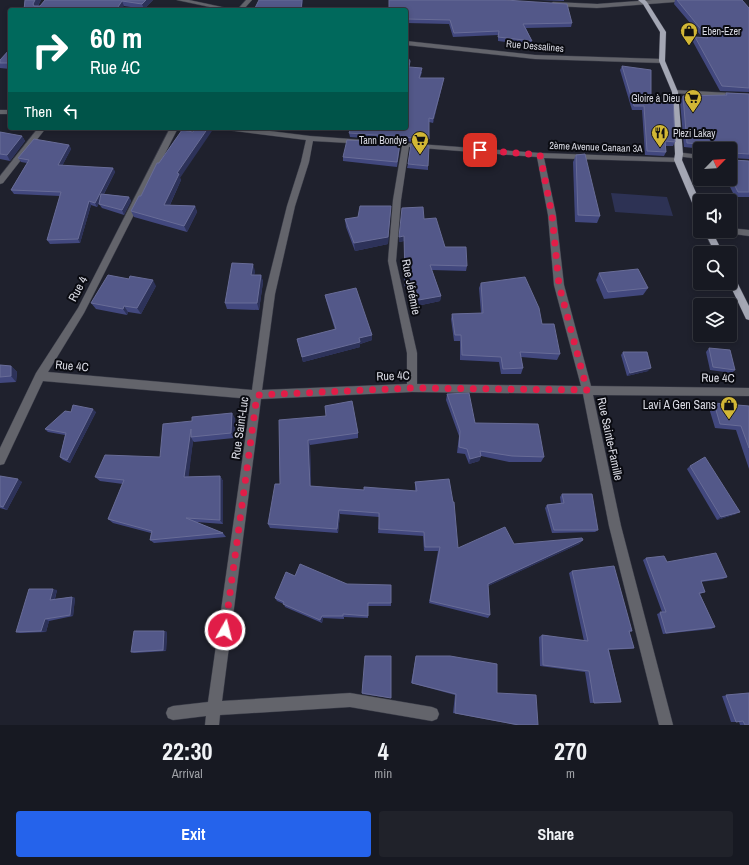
<!DOCTYPE html>
<html lang="en">
<head>
<meta charset="utf-8">
<style>
	:root { --surface:#171922; --page:#20222a; --text:#f1f3f6; --muted:#9ea0a5; --line:#363840; --accent:#2563eb }
	body { margin:0; font-family:"Archivo Narrow",sans-serif; background:var(--page); color:var(--text); height:100vh; display:flex; flex-direction:column; font-size:15px; white-space:nowrap }
	* { box-sizing:border-box; margin:0 }
	p { font-size:13px; color:var(--muted) }
	.icon { flex:none; width:22px; height:22px; fill:none; stroke:currentColor; stroke-width:2; stroke-linecap:round; stroke-linejoin:round }
	.map { position:relative; height:725px; overflow:hidden }
	.sheet { display:flex; flex-direction:column; background:var(--surface); flex:1 }
	.sheet>* { flex:none }
	.top-card { position:absolute; left:8px; top:8px; width:400px; height:122px; border-radius:4px; box-shadow:0 2px 6px #0003,0 0 0 1px var(--line); background:#00695c; color:#fff; overflow:hidden }
	.needle { width:26px; rotate:65deg }
	.tools { position:absolute; left:693px; top:142px; display:grid; gap:8px }
	.tools a { display:grid; place-items:center; width:44px; height:44px; border-radius:4px; background:var(--surface); box-shadow:0 2px 6px #0003,0 0 0 1px var(--line); font-size:20px }
	.pin { position:absolute; display:grid; place-items:center; width:34px; height:34px; color:#fff; margin:-17px; border-radius:8px; box-shadow:0 2px 6px #0006 }
	.me { position:absolute; width:44px; margin:-22px; rotate:8deg; stroke-linejoin:round; filter:drop-shadow(0 0 3px #0008) }
	.turn { display:flex; align-items:center; gap:14px; height:84px; padding:0 16px; font-size:18px }
	.turn .icon { width:52px; height:52px; stroke-width:2.5 }
	.turn b { display:block; font-size:28px; line-height:34px }
	.then { display:flex; align-items:center; height:38px; padding:0 16px; background:#0003; gap:8px; font-size:15px }
	.eta { display:flex; justify-content:space-evenly; align-items:center; height:68px; text-align:center }
	.eta b { font-size:24px; font-weight:800; line-height:28px }
	.cta { display:flex; gap:8px; margin-top:auto; padding:8px 16px }
	.cta a { flex:1; height:46px; border-radius:4px; background:var(--accent); color:#fff; font-size:16px; font-weight:800; line-height:46px; text-align:center }
	.cta a+a { background:var(--page); color:var(--text) }
	.map>svg:first-child { display:block }
	.green { fill:#2d3254 }
	.lines { fill:none; stroke-linecap:round; stroke-linejoin:round }
	.minor-casing { stroke:#393b47; stroke-width:1 }
	.major-casing { stroke:#393b47; stroke-width:1 }
	.minor { fill:#63646b; fill-rule:evenodd }
	.major { fill:#a4a7b4; fill-rule:evenodd }
	.wall { fill:#42487e }
	.shaded-wall { fill:#2d3259 }
	.building { fill:#535889; stroke:#686c97 }
	.route { stroke:#e11d48; stroke-width:7; stroke-dasharray:0 12.6 }
	.labels { text-anchor:middle; dominant-baseline:central; stroke-width:4; stroke-linejoin:round; paint-order:stroke }
	.far-poi-label { font-size:10px; fill:#dadbe4; stroke:#0a0b11; text-anchor:start }
	.far-street-label { font-size:10px; fill:#dadbe4; stroke:#0a0b11 }
	.street-label { font-size:12px; fill:#dadbe4; stroke:#0a0b11 }
	.poi-label { font-size:12px; fill:#dadbe4; stroke:#0a0b11; text-anchor:end }
</style>
</head>
<body>
<div class="map">
<svg width="749" height="725" viewBox="0 0 749 725">
	<rect width="100%" height="100%" fill="#1f212d"/>
	<!-- green -->
	<path class="green" d="M611 193 667 197 673 216 615 212Z"/>
	<g class="lines">
		<defs>
			<g id="minor">
				<path d="M177 0H189L236 10H224Z"/>
				<path d="M246 0H252L243 10H237Z"/>
				<path d="M652 0H678L675 2 597 8 553 6 550 4 553 2 597 4Z"/>
				<path d="M406 41 535 55 662 59 665 61 662 63 535 59 406 45Z"/>
				<path d="M675 90 749 94V98L673 93 672 92Z"/>
				<rect x="0" y="110" width="10" height="4"/>
				<path d="M38 128H46L3 183 0 184V176Z"/>
				<path d="M170 128H178L84 313 48 372 252 390 265 294 287 206 301 162 306 140 227 130 223 128H246L310 136 540 153 681 158 682 160 678 162 544 158 556 215 564 285 591 386 749 388V396L593 395 621 526 673 725H659L609 526 583 394 412 392 261 399 222 701 350 693 432 707 437 709 439 714 437 719 432 721 350 707 220 715 219 725H205L206 716 173 720 168 718 166 713 168 708 173 706 208 702 251 399 43 381 4 464 0 465V448L36 373 78 308ZM313 141 402 146 393 200 388 261 407 353V384L262 390 275 294 295 206 309 162ZM409 147 537 157 548 215 554 285 581 386 417 384V353L396 261 401 200Z"/>
				<path d="M676 152 700 155V159L676 156Z"/>
				<path d="M730 228 749 230V236L726 233 725 231H730Z"/>
			</g>
			<g id="major">
				<path d="M638 0H645L647 2 666 32 665 61 678 92 683 154 682 160 700 202V215L696 212 674 160 675 154 672 92 659 61 660 32 643 4Z"/>
				<path d="M704 231H712L723 253H715Z"/>
				<path d="M730 273 733 274 749 306V320L746 319 729 283H730Z"/>
			</g>
		</defs>
		<!-- minor casing -->
		<use href="#minor" class="minor-casing"/>
		<!-- major casing -->
		<use href="#major" class="major-casing"/>
		<!-- minor -->
		<use href="#minor" class="minor"/>
		<!-- major -->
		<use href="#major" class="major"/>
	</g>
	<!-- wall -->
	<g class="wall">
		<path d="M25 0H41L38 6H40L45 0H153L144 9 124 6 24 10Z"/>
		<path d="M537 0H564V1Z"/>
		<path d="M675 0H742L749 8V92L720 91 693 42 695 37H702L674 4Z"/>
		<path d="M406 10 572 23 571 27 526 28 532 41 531 45 498 41V35L453 37 449 24 406 23Z"/>
		<path d="M10 49V69L0 68V60Z"/>
		<path d="M622 66 651 97 675 142 673 146H666V152L664 156 645 155 642 110H632L620 70Z"/>
		<path d="M409 67 422 72 420 78H444L443 82 433 123 429 122 428 143 350 137 349 133Z"/>
		<path d="M726 93 749 94V159L732 158 733 160 749 161V197H735L726 179H730V149H703L684 147 680 101 683 96 725 95Z"/>
		<path d="M0 132 22 136 25 141 10 161 0 159Z"/>
		<path d="M69 145 71 149 62 166 113 168 115 172 104 194 129 197 131 201 124 215 102 208 99 204 100 201 97 207 91 205 80 243 50 244 47 240 60 196 14 194 11 190 27 163 21 162 18 158Z"/>
		<path d="M400 147 397 167 343 161V157Z"/>
		<path d="M576 155 600 216 597 223 575 222 573 162Z"/>
		<path d="M159 163 180 178 181 180 170 205 195 206 197 212 187 232 134 217 131 211 141 196Z"/>
		<path d="M408 164 428 166V170L407 168Z"/>
		<path d="M390 214 388 244 355 251 346 227 345 219Z"/>
		<path d="M424 219 445 247 467 266 466 271 432 270 441 296 440 301 412 307 404 284V241L399 242Z"/>
		<path d="M255 271 254 275H261L263 282 259 310 227 309 225 303Z"/>
		<path d="M599 273 648 288 643 295 604 299 596 280Z"/>
		<path d="M481 283 542 324 560 354 557 360 521 357 523 368 521 374H501L499 362 460 360V341H454L451 319 452 314 481 313 479 288Z"/>
		<path d="M156 286 141 314 128 312 127 315 96 309 91 303Z"/>
		<path d="M325 295 372 335V340L360 344V347L303 362 297 339 335 330 326 300Z"/>
		<path d="M709 348 735 370 732 373 710 370 706 352Z"/>
		<path d="M623 352 648 371 627 376 621 355Z"/>
		<path d="M0 365 11 366 17 372 16 382 0 383Z"/>
		<path d="M447 394 475 423 544 457 541 462H509L481 456 479 461 469 464 465 454 457 453 459 436 446 400Z"/>
		<path d="M714 403 749 406V469L736 430 715 428 709 408Z"/>
		<path d="M71 412H96L70 463 63 460 60 457 65 435 48 432 45 429Z"/>
		<path d="M232 413 235 419 234 438 194 442 193 441 188 477 220 476 223 481V524L196 522 223 533 226 537 154 543 150 540 151 533 113 523 108 519 123 484 100 481 95 477 160 457 192 421Z"/>
		<path d="M279 420 358 433V438L310 445 311 486 364 490 415 491V482L458 548 514 544 583 540 579 544 488 586 490 615 488 618 429 603 438 551H424L423 536 378 533 379 517 340 514 338 533 270 528 268 524 280 484Z"/>
		<path d="M690 466 736 514 717 520 687 469Z"/>
		<path d="M0 476 22 482 7 510 0 508Z"/>
		<path d="M562 494 598 530 595 532 552 533 545 508 547 505 561 504 560 497Z"/>
		<path d="M646 558 667 562 727 577 723 579 701 582 705 592 700 594 715 627 711 629 663 634 657 614 662 612 643 560Z"/>
		<path d="M572 571 632 631 629 632 634 648 629 649 609 650 621 702 590 703 585 672 540 666 539 637 542 635 584 641 569 573Z"/>
		<path d="M295 576 391 603V606H368V618L344 617V619L323 618 322 623 285 607 284 604 277 601 275 598Z"/>
		<path d="M57 590 55 599 72 597 75 598 73 616 49 621 46 632 20 633 16 632Z"/>
		<path d="M164 631 167 632 166 651 134 653 131 652Z"/>
		<path d="M416 656 538 725H516L453 713 455 695 411 683Z"/>
		<path d="M362 693 391 698H390L362 694Z"/>
		<path d="M749 693V725H740L739 722H731L722 696Z"/>
	</g>
	<!-- shaded-wall -->
	<g class="shaded-wall">
		<path d="M35 0H41L36 9 33 4Z"/>
		<path d="M146 0H153L144 9 142 4Z"/>
		<path d="M302 0H303L302 10H301Z"/>
		<path d="M122 1 124 6 121 10H116Z"/>
		<path d="M444 78 443 82 433 123V119Z"/>
		<path d="M208 128H214L180 178 181 180 167 211 164 205 177 173Z"/>
		<path d="M22 136 25 141 10 161 7 155Z"/>
		<path d="M69 145 71 149 60 170 58 165Z"/>
		<path d="M113 168 115 172 97 207 95 203Z"/>
		<path d="M129 197 131 201 124 215 122 210Z"/>
		<path d="M89 201 91 205 80 243 78 239Z"/>
		<path d="M195 206 197 212 187 232 184 226Z"/>
		<path d="M391 206 388 244 355 251 354 243Z"/>
		<path d="M404 236V241L399 242V237Z"/>
		<path d="M253 264 255 271 253 282 251 275Z"/>
		<path d="M261 275 263 282 259 310 257 303Z"/>
		<path d="M153 280 156 286 141 314 137 308Z"/>
		<path d="M441 296 440 301 412 307 413 301Z"/>
		<path d="M124 306 128 312 127 315 123 309Z"/>
		<path d="M372 335V340L360 344V347L303 362 302 357 359 338Z"/>
		<path d="M11 366 17 372 16 382 11 376Z"/>
		<path d="M651 368 648 371 627 376 630 373Z"/>
		<path d="M93 409 96 412 70 463 67 460Z"/>
		<path d="M232 413 235 419 234 438 231 433Z"/>
		<path d="M191 429V437L193 441 188 482 184 477Z"/>
		<path d="M308 440 310 445 311 491 310 486Z"/>
		<path d="M481 456 479 461 469 464 470 459Z"/>
		<path d="M220 476 223 481V524L220 520Z"/>
		<path d="M18 479 22 482 7 510 3 507Z"/>
		<path d="M339 510 340 514 338 533 337 529Z"/>
		<path d="M740 512 736 514 717 520 721 517Z"/>
		<path d="M583 540 579 544 486 587 488 584Z"/>
		<path d="M53 589 57 590 54 601 50 600Z"/>
		<path d="M72 597 75 598 73 616 70 615Z"/>
		<path d="M322 616 323 618 322 623 320 620Z"/>
		<path d="M45 619 49 621 46 632 41 631Z"/>
		<path d="M164 631 167 632 166 651 163 650Z"/>
	</g>
	<!-- building -->
	<g class="building">
		<path d="M25 0H35L33 4 34 6H40L45 0H146L142 4 122 1 116 10H24Z"/>
		<path d="M259 0H302L301 10H254Z"/>
		<path d="M389 0H505L567 4 572 23 523 24 532 41 498 37 499 31 454 33 450 20 406 19V10H389Z"/>
		<path d="M677 0H742L749 8V88L722 86 695 37 708 38Z"/>
		<path d="M10 49V63H0V60Z"/>
		<path d="M406 54 410 61 409 67 422 68 419 78H444L433 119 429 118V139L349 133 351 128H406Z"/>
		<path d="M622 66 651 70V97H673L675 142 665 141 666 152 647 151 644 106H634Z"/>
		<path d="M726 93 749 94V154L733 153 732 158 733 160 749 161V192H738L730 176V149H717L715 145 687 143 683 96 727 95Z"/>
		<path d="M195 128H208L177 173 179 174 164 205 195 206 184 226 131 211 139 196H141L157 163H159L182 130 193 132Z"/>
		<path d="M0 132 22 136 7 155 0 154Z"/>
		<path d="M34 139 69 145 58 165 113 168 95 203 89 201 78 239 47 240 61 192 11 190 29 160 18 158Z"/>
		<path d="M347 140 400 143 397 162 343 157Z"/>
		<path d="M411 144 429 146 428 166 408 164Z"/>
		<path d="M585 154 600 216 578 215 576 155Z"/>
		<path d="M101 194 129 197 122 210 99 204Z"/>
		<path d="M360 206H391L388 237 354 243 345 219 358 217Z"/>
		<path d="M423 207 424 219 436 218 445 247H466L467 266 430 265 441 296 413 301 405 278 404 236 399 237 402 208Z"/>
		<path d="M232 263 253 264 251 275H261L257 303H225Z"/>
		<path d="M638 269 648 288 608 292 599 273Z"/>
		<path d="M108 275 129 279 130 276 153 280 137 308 124 306 123 309 91 303Z"/>
		<path d="M525 277 539 308 542 324H554L560 354 520 352 523 368 503 369 501 357 462 355 461 335H455L452 314 483 313 481 283Z"/>
		<path d="M356 288 372 335 359 338 360 342 302 357 297 339 336 329 325 295Z"/>
		<path d="M709 348 730 350 735 370 713 367Z"/>
		<path d="M623 352H647L651 368 630 373Z"/>
		<path d="M0 365 11 366V376L0 377Z"/>
		<path d="M469 393 475 423 538 424 544 457 512 456 480 451 481 456 470 459 467 449 459 447 460 431 447 394Z"/>
		<path d="M352 401 358 433 308 440 310 486 364 490V487L417 491 415 482 449 479 453 502H454L458 548 505 527 514 544 582 538 583 540 488 584 490 615 430 601 440 547H425L424 532 379 529V513L339 510 337 529 268 524 275 484H280L279 420 326 416 325 406Z"/>
		<path d="M714 403 749 406V448L741 426 720 424Z"/>
		<path d="M73 405 93 409 67 460 60 457 66 433 45 429 65 411 71 412Z"/>
		<path d="M232 413 231 433 191 437V429L184 477 220 476V520L186 518 223 533 150 540 152 531 108 519 124 480 95 477 105 455 160 457 163 424 192 421V417Z"/>
		<path d="M705 457 740 512 721 517 690 466Z"/>
		<path d="M0 476 18 479 3 507 0 506Z"/>
		<path d="M562 494H592L598 530H554L547 505 564 503Z"/>
		<path d="M716 553 727 577 701 581 705 592 699 593 715 627 666 633 660 612H666L646 558 664 556 667 562Z"/>
		<path d="M300 564 347 584 391 585V603H368V616L343 614V616H322L320 620 283 604 284 602 275 598 286 572 295 576Z"/>
		<path d="M614 566 632 631H629L634 648 608 649 621 702 594 703 589 671 543 665 542 635 588 641 572 571Z"/>
		<path d="M29 589H53L50 600 72 597 70 615 45 619 41 631 16 632Z"/>
		<path d="M134 631H164L163 650 131 652Z"/>
		<path d="M365 656H391V698L362 693Z"/>
		<path d="M416 656H450L497 664V693L536 695 538 725H519L455 713 456 694 412 683Z"/>
		<path d="M749 693V725H745L743 721 736 722 726 695Z"/>
	</g>
	<g class="lines">
		<!-- route -->
		<path class="route" d="M225 630 257 395 412 388 587 390 559 285 552 215 540 155 480 150"/>
	</g>
	<!-- icons -->
	<defs>
		<symbol id="shop-pin" viewBox="-11 -11 22 30"><path d="M0 17L-7.5 6A9.5 9.5 0 1 1 7.5 6Z" fill="#d2b735" stroke="#0a0b11"/><path d="M-5-2.5h2.3a2.7 3.5 0 0 1 5.4 0H5L5.5 6h-11ZM-1.5-2.5h3a1.5 2.3 0 0 0-3 0Z" fill="#111"/></symbol>
		<symbol id="supermarket-pin" viewBox="-11 -11 22 30"><path d="M0 17L-7.5 6A9.5 9.5 0 1 1 7.5 6Z" fill="#d2b735" stroke="#0a0b11"/><path d="M-6-5.5h2.5l.6 2H6L4.5 2H-2.5L-4.4-4H-6ZM-1.5 3.2a1.3 1.3 0 1 0 .1 0ZM3 3.2a1.3 1.3 0 1 0 .1 0Z" fill="#111"/></symbol>
		<symbol id="restaurant-pin" viewBox="-11 -11 22 30"><path d="M0 17L-7.5 6A9.5 9.5 0 1 1 7.5 6Z" fill="#d2b735" stroke="#0a0b11"/><path d="M-5-6h1v4h1v-4h1v4h1v-4h1v5L-1.5 .5V6h-2V.5L-5-1ZM5-6V6H3V1.5H1.5Q1.5-4 5-6Z" fill="#111"/></symbol>
	</defs>
	<g fill-rule="evenodd">
		<use href="#shop-pin" x="679" y="21" width="20" height="27"/>
		<use href="#supermarket-pin" x="683" y="88" width="20" height="27"/>
		<use href="#restaurant-pin" x="650" y="123" width="20" height="27"/>
		<use href="#supermarket-pin" x="410" y="130" width="20" height="27"/>
		<use href="#shop-pin" x="719" y="395" width="20" height="27"/>
	</g>
	<g class="labels">
		<!-- far-poi labels -->
		<g class="far-poi-label">
			<text x="702" y="31">Eben-Ezer</text>
			<text x="680" y="98" text-anchor="end">Gloire à Dieu</text>
			<text x="673" y="133">Plezi Lakay</text>
			<text x="407" y="140" text-anchor="end">Tann Bondye</text>
		</g>
		<!-- far-street labels -->
		<g class="far-street-label">
			<text transform="translate(535 46) rotate(5)">Rue Dessalines</text>
			<text transform="translate(596 147) rotate(2)">2ème Avenue Canaan 3A</text>
		</g>
		<!-- street labels -->
		<g class="street-label">
			<text transform="translate(411 287) rotate(79)">Rue Jérémie</text>
			<text transform="translate(78 289) rotate(-62)">Rue 4</text>
			<text transform="translate(72 366) rotate(5)">Rue 4C</text>
			<text transform="translate(393 376) rotate(-2)">Rue 4C</text>
			<text transform="translate(718 378) rotate(1)">Rue 4C</text>
			<text transform="translate(240 428) rotate(-82)">Rue Saint-Luc</text>
			<text transform="translate(610 439) rotate(78)">Rue Sainte-Famille</text>
		</g>
		<!-- poi labels -->
		<g class="poi-label">
			<text x="716" y="405">Lavi A Gen Sans</text>
		</g>
	</g>
</svg>
<div class="tools">
<a><svg class="needle" viewBox="-14 -14 28 28"><path d="M0-13l5 13h-10z" fill="#e53935"/><path d="M0 13l5-13h-10z" fill="#9ea0a5"/></svg></a>
<a><svg class="icon" aria-label="sound" viewBox="0 0 24 24"><path d="M4 9h4l5-4v14l-5-4H4zM17 9q2 3 0 6"/></svg></a>
<a><svg class="icon" aria-label="search" viewBox="0 0 24 24"><circle cx="10" cy="10" r="6"/><path d="M15 15l6 6"/></svg></a>
<a><svg class="icon" aria-label="layers" viewBox="0 0 24 24"><path d="M12 4l9 5-9 5-9-5zM3 14l9 5 9-5"/></svg></a>
</div>
<div class="pin" style="left:480px;top:150px;background:#d93025"><svg class="icon" aria-label="arrive" viewBox="0 0 24 24"><path d="M6 21V4h12l-3 4 3 4H6"/></svg></div>
<svg class="me" style="left:225px;top:630px" viewBox="-20 -20 40 40"><circle r="17" fill="#e11d48" stroke="#fff" stroke-width="3"/><path d="M0-11L8 9 0 5-8 9z" fill="#fff"/></svg>
<div class="top-card">
<div class="turn"><svg class="icon" aria-label="right" viewBox="0 0 24 24"><path d="M7 20v-9h11M14 6l5 5-5 5"/></svg><div><b>60 m</b>Rue 4C</div></div>
<div class="then">Then<svg class="icon" aria-label="left" viewBox="0 0 24 24"><path d="M17 20v-9H6M10 6l-5 5 5 5"/></svg></div>
</div>
</div>
<section class="sheet">
<div class="eta">
<div><b>22:30</b><p>Arrival</p></div>
<div><b>4</b><p>min</p></div>
<div><b>270</b><p>m</p></div>
</div>
<div class="cta"><a>Exit</a><a>Share</a></div>
</section>
</body>
</html>
